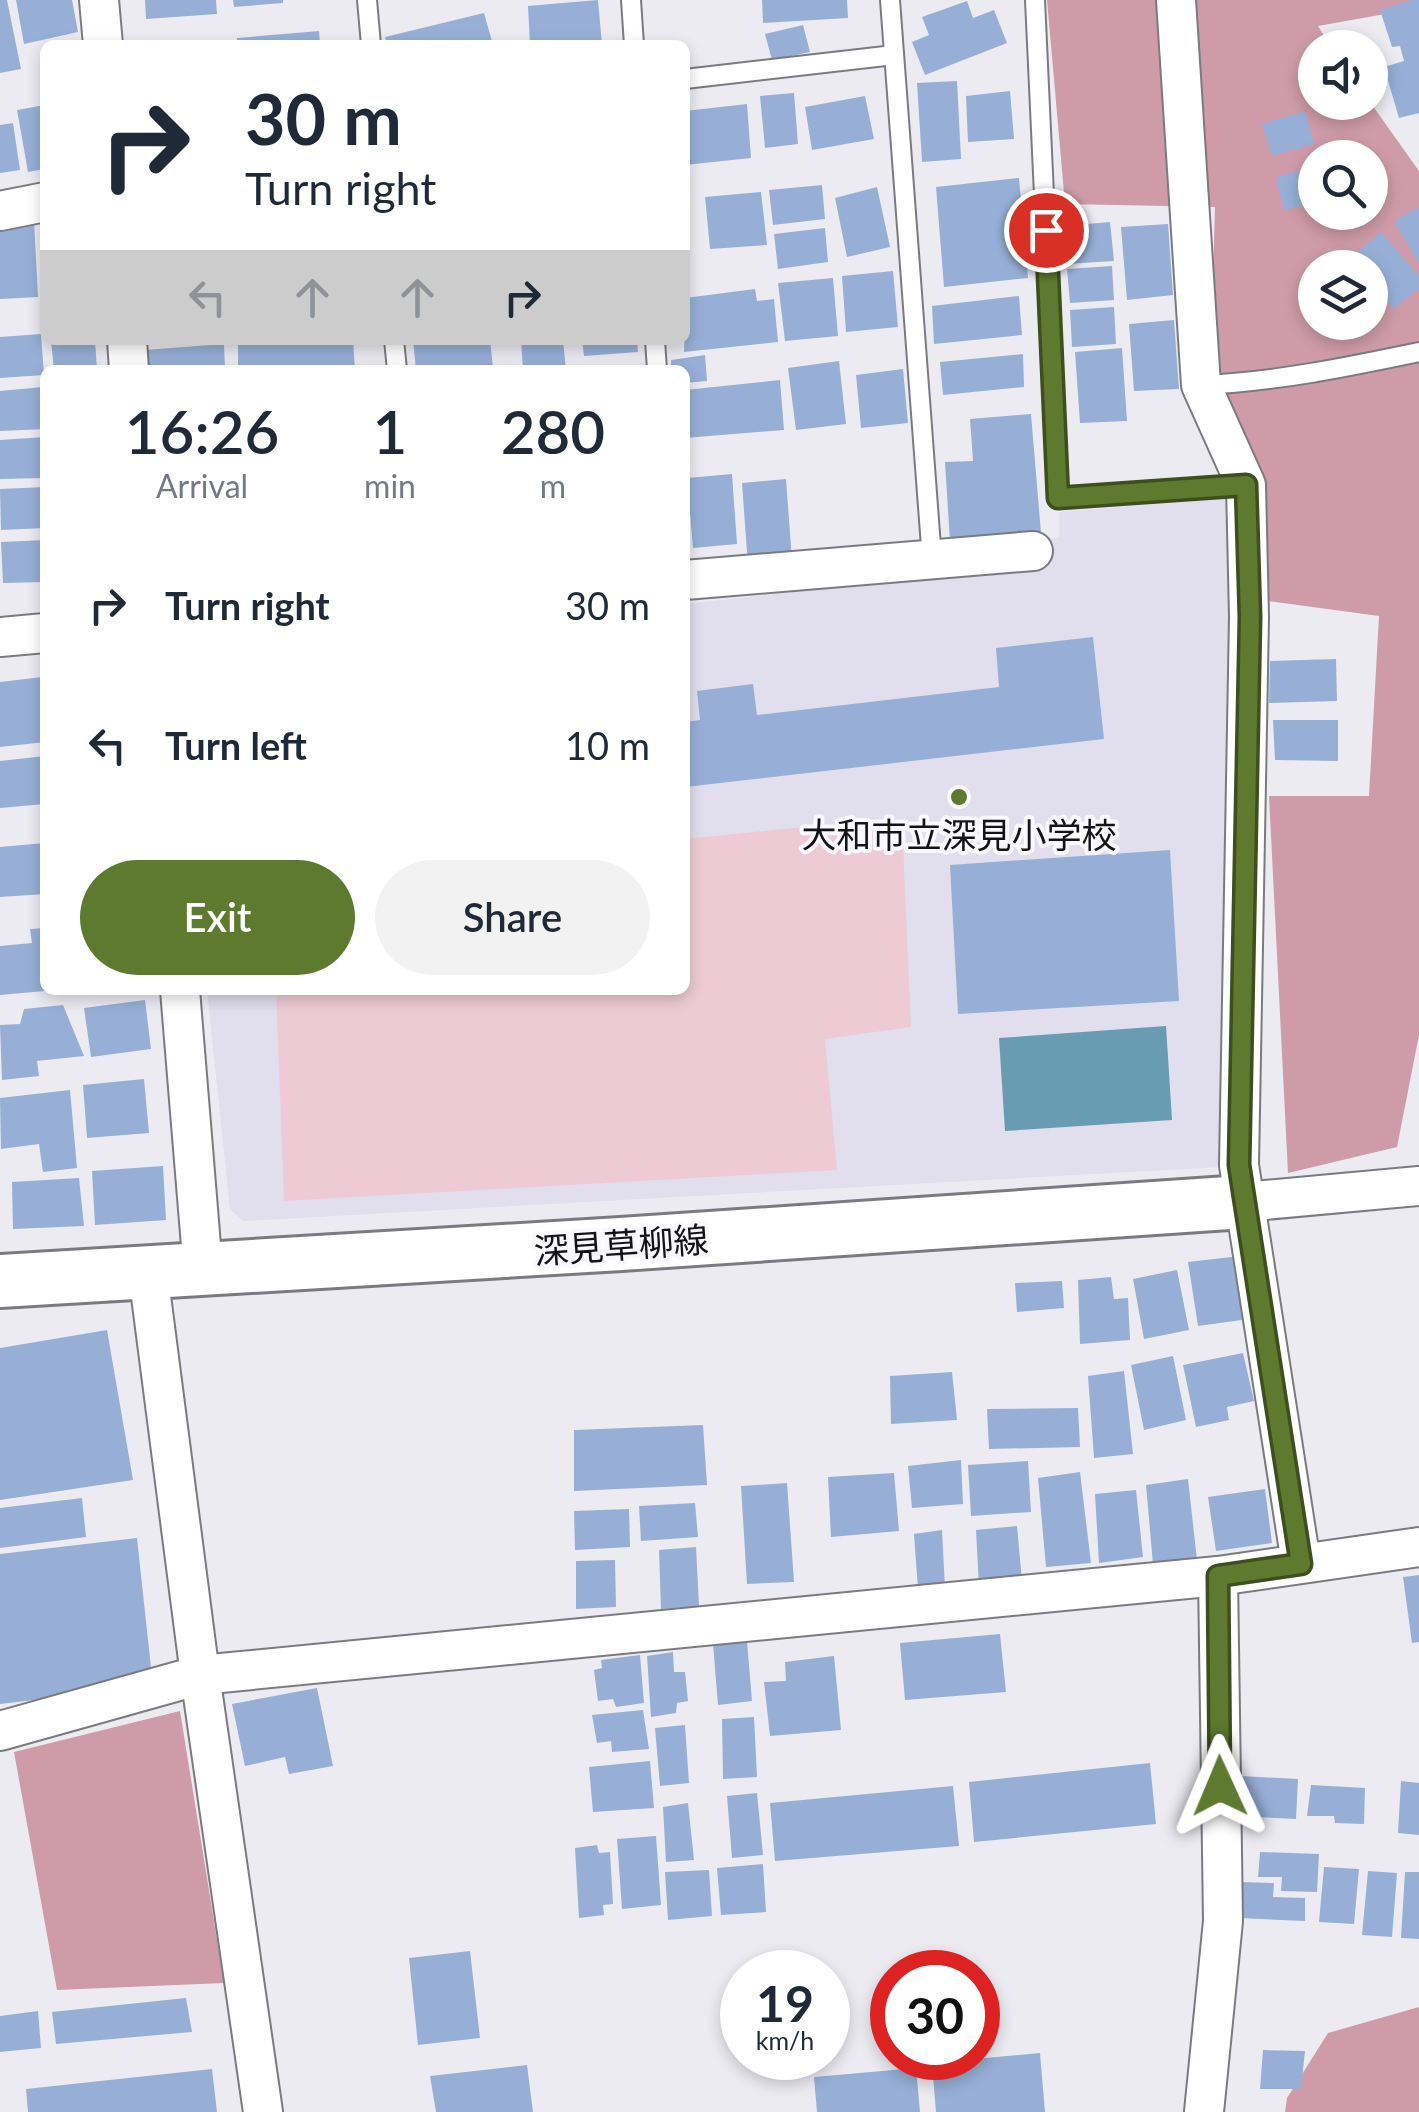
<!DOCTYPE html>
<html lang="en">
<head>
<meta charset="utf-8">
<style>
	:root { --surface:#fff; --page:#f2f2f3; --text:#1f2937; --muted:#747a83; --accent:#5e7a2e }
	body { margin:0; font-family:Lato,"Noto Sans JP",sans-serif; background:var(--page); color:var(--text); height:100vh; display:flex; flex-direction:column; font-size:38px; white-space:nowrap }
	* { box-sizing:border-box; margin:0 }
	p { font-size:32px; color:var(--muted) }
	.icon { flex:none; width:55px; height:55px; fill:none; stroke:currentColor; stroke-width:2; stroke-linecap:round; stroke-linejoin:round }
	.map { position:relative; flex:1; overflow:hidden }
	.side { position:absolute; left:40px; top:365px; width:650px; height:630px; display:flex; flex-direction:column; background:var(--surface); border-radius:15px; box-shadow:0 5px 15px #0003 }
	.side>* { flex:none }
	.hud { position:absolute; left:40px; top:40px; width:650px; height:305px; border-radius:15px; box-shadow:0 5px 15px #0003; background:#fff; color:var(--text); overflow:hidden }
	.buttons { position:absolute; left:1298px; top:30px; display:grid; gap:20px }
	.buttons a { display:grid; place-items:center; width:90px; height:90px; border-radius:50%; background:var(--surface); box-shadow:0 5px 15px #0003; font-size:50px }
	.speed { position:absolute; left:720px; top:1950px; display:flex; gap:20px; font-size:50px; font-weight:700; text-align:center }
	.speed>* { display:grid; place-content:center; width:130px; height:130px; border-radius:50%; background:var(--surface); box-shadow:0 5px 15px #0003; line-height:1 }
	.speed small { font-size:25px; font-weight:400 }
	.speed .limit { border:15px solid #d22; background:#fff; color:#111 }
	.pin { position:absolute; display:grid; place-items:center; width:85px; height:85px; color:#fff; margin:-42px; border:5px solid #fff; border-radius:50%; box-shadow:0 2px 10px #0007 }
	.me { position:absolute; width:110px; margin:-55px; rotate:359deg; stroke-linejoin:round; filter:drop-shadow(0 0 8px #0008) }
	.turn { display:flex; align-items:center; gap:35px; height:210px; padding:0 40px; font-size:45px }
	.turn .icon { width:130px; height:130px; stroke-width:2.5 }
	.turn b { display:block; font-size:70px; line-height:85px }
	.lanes { display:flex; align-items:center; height:95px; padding:0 40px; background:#0003; justify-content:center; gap:50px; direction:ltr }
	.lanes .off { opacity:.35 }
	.eta { display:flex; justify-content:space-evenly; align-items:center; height:170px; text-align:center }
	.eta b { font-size:60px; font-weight:600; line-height:70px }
	.cta { display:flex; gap:20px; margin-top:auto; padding:20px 40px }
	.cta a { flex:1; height:115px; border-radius:60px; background:var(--accent); color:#fff; font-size:40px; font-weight:600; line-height:115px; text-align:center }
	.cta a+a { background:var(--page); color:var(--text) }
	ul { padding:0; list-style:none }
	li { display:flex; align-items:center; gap:30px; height:140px; padding:0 40px }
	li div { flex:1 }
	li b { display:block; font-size:38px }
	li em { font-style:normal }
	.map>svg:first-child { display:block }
	.built { fill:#e1deed }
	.green { fill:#eecbd4 }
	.forest { fill:#cf9ba8; fill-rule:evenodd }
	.water { fill:#699cb3 }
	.building { fill:#97afd7 }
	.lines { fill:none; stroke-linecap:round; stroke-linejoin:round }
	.lane-casing { stroke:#7b7a80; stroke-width:22 }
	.street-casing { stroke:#7b7a80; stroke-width:42 }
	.secondary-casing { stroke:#7b7a80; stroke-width:58 }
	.lane { stroke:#fff; stroke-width:18 }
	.street { stroke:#fff; stroke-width:38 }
	.secondary { stroke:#fff; stroke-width:52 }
	.route-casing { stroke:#3d4f1e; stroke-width:25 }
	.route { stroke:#5e7a2e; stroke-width:18 }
	.poi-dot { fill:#5e7a2e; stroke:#f9f8fe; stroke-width:4 }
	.labels { text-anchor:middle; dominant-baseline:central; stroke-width:8; stroke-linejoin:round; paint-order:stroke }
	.poi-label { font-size:35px; fill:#141416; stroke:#f9f8fe }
	.street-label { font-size:35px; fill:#141416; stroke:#f9f8fe }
</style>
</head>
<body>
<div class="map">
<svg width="1419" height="2112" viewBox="0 0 1419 2112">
	<rect width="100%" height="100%" fill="#ecebf2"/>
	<!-- built -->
	<path class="built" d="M1233 498 1221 1167 243 1221 230 1209 207 990H685V604L1041 565 1047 540 1059 537V512Z"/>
	<!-- green -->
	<path class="green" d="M871 820 903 844 911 1027 825 1039 837 1170 284 1201 276 990H685V839Z"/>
	<!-- forest -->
	<g class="forest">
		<path d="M1047 0H1419V8L1318 26 1331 47 1315 48V102H1370L1419 171V1035L1397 1147 1288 1173 1269 796H1369L1379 616 1253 599 1210 382 1215 207 1065 204ZM1315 158H1370V212H1315ZM1315 268H1370V322H1315Z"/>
		<path d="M180 1711 224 1983 57 1990 14 1752Z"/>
		<path d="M1419 2007V2112H1285L1287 2098 1328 2033Z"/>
	</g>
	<!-- water -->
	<path class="water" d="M1166 1026 1172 1120 1005 1131 999 1038Z"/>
	<!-- building -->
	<g class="building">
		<path d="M0 0H7L21 69 0 73Z"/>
		<path d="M16 0H72L78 32 24 44Z"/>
		<path d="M145 0H216L217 14 146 19Z"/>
		<path d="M233 0H283V3L234 7Z"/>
		<path d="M598 0 602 45H530L528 6Z"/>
		<path d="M762 0H847L848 18 763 23Z"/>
		<path d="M1412 0H1419V113L1399 118 1384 67 1404 61 1400 46 1392 47 1380 10Z"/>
		<path d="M967 1 973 18 994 10 1007 43 925 75 912 42 929 35 922 17Z"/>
		<path d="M484 13 493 45H387L385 37Z"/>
		<path d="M803 25 810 52 772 60 765 34Z"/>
		<path d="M319 31 320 45H237V38Z"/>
		<path d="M1370 57 1378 86 1370 88Z"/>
		<path d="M957 81 961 159 922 162 917 83Z"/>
		<path d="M1010 91 1014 139 968 142 966 96Z"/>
		<path d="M794 93 798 144 765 148 760 96Z"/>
		<path d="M865 96 874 139 812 150 805 107Z"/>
		<path d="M747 104 751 158 685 165V111Z"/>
		<path d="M45 105V169L28 172 17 110Z"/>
		<path d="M1305 111 1314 144 1272 156 1262 124Z"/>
		<path d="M13 123 20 170 0 173V125Z"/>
		<path d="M1314 167 1315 203 1284 210 1276 177Z"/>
		<path d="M1019 178 1028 278 944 287 936 187Z"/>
		<path d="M822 185 825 219 773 225 769 190Z"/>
		<path d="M877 187 890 247 847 257 835 198Z"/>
		<path d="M761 192 767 245 710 249 705 197Z"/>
		<path d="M1419 207V264L1394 221Z"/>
		<path d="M34 221 38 297 0 299V222Z"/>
		<path d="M1110 222 1114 261 1067 264 1064 226Z"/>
		<path d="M1168 224 1173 295 1127 300 1121 227Z"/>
		<path d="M825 228 828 262 778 269 774 234Z"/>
		<path d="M1381 232 1419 276V288L1394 309 1370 282V268H1358L1350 259Z"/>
		<path d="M1112 266 1114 300 1070 303 1067 269Z"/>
		<path d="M893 271 898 327 846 332 842 276Z"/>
		<path d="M833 278 838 336 785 341 778 283Z"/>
		<path d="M755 289 757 301 774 299 778 342 684 352 685 298Z"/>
		<path d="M1019 296 1022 335 934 344 932 306Z"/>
		<path d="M1114 307 1116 344 1072 347 1070 310Z"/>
		<path d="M1174 320 1179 389 1134 391 1129 324Z"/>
		<path d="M41 334 44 375 0 378V337Z"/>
		<path d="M51 340H95L97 370H54Z"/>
		<path d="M238 340H353L355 370H238Z"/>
		<path d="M413 340H490L493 367 416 370Z"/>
		<path d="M521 340H563L566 370H523Z"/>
		<path d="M582 340H637L638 352 584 356Z"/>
		<path d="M224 344 225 370H144V350Z"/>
		<path d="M1122 348 1127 421 1080 423 1075 352Z"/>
		<path d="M1023 354 1024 387 943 395 940 362Z"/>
		<path d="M705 355 707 381 685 383V370H671V360Z"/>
		<path d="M839 361 846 424 796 430 788 368Z"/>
		<path d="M903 369 908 423 861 428 856 375Z"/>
		<path d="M780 380 784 430 685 438V390Z"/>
		<path d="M43 387 45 429 0 431V391Z"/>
		<path d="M1031 414 1041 533 950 542 945 462 973 461 970 419Z"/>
		<path d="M45 437V478L0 479V440Z"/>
		<path d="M732 474 737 544 693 548 687 478Z"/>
		<path d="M786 479 792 560 748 566 742 483Z"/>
		<path d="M45 487V528L1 530 0 489Z"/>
		<path d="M45 540V582L3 583 1 542Z"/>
		<path d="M1093 637 1104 739 685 787V722L700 720 697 691 753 684 757 715 999 687 996 648Z"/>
		<path d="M1336 659 1337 701 1269 703 1270 661Z"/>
		<path d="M42 677 45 742 0 747V682Z"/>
		<path d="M1273 720H1338V761L1275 760Z"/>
		<path d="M45 756V804L0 808V761Z"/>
		<path d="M45 843V894L0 897V847Z"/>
		<path d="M1170 850 1179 1001 958 1014 950 865Z"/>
		<path d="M45 928V991L0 995V946L32 943 30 929Z"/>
		<path d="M75 990H111V993L75 995Z"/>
		<path d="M145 1000 151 1049 91 1057 84 1008Z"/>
		<path d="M63 1005 84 1056 37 1061 39 1076 2 1080 0 1025 20 1024 24 1009Z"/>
		<path d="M144 1079 149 1133 87 1138 83 1085Z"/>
		<path d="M70 1090 77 1168 43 1172 39 1144 1 1149 0 1098Z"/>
		<path d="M163 1166 166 1220 95 1225 92 1171Z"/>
		<path d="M79 1178 84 1226 13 1229 12 1182Z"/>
		<path d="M1240 1256 1249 1319 1198 1326 1188 1262Z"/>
		<path d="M1177 1270 1189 1330 1144 1339 1133 1279Z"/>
		<path d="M1111 1277 1114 1299 1128 1298 1130 1340 1080 1344 1078 1280Z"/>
		<path d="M1062 1281 1064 1308 1017 1312 1015 1283Z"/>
		<path d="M107 1330 133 1480 0 1500V1348Z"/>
		<path d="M1243 1353 1254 1401 1227 1407 1229 1420 1196 1427 1183 1365Z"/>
		<path d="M1173 1356 1186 1420 1144 1430 1131 1365Z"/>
		<path d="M1124 1371 1133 1454 1094 1458 1088 1376Z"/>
		<path d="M952 1372 957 1420 891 1424 890 1376Z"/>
		<path d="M1078 1408 1080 1447 989 1449 987 1409Z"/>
		<path d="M703 1425 707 1485 574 1491V1430Z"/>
		<path d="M961 1460 963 1504 912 1508 908 1466Z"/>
		<path d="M1028 1461 1031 1512 971 1516 968 1465Z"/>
		<path d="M1080 1472 1091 1563 1046 1567 1038 1478Z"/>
		<path d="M894 1473 899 1531 831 1537 828 1477Z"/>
		<path d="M1188 1479 1197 1560 1153 1564 1146 1485Z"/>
		<path d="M787 1483 794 1582 747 1584 741 1486Z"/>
		<path d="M1265 1489 1272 1543 1216 1551 1208 1497Z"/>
		<path d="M1136 1490 1143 1557 1099 1563 1095 1494Z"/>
		<path d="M82 1498 86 1537 0 1548V1508Z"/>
		<path d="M695 1503 698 1537 641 1541 639 1506Z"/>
		<path d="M629 1509 630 1547 575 1550 574 1511Z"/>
		<path d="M1017 1526 1022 1581 979 1587 976 1530Z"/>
		<path d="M942 1530 945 1588 918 1589 914 1534Z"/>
		<path d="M137 1538 153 1686 0 1704V1554Z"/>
		<path d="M696 1547 699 1606 661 1609 659 1550Z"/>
		<path d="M615 1560 616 1607 576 1609V1561Z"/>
		<path d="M1419 1575V1642L1412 1643 1403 1577Z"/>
		<path d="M1000 1634 1006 1692 905 1700 900 1643Z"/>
		<path d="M747 1641 752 1701 718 1705 713 1644Z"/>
		<path d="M673 1652 674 1672H685L688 1701 677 1703 676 1713 651 1717 647 1656Z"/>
		<path d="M640 1655 644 1703 616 1707 613 1699 598 1701 594 1670 602 1668 601 1660Z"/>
		<path d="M834 1656 841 1730 770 1736 764 1682 786 1681 785 1662Z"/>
		<path d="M317 1688 333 1766 289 1774 285 1757 245 1766 232 1704Z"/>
		<path d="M643 1710 649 1749 612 1752 611 1741 597 1743 592 1715Z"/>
		<path d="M754 1717 757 1777 723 1779 722 1719Z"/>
		<path d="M685 1725 689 1783 660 1786 655 1728Z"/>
		<path d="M650 1761 654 1808 593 1812 589 1767Z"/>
		<path d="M1150 1763 1156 1824 974 1842 969 1782Z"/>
		<path d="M1240 1776 1298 1779 1296 1819 1236 1816Z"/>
		<path d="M1401 1781 1419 1783V1835L1398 1833Z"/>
		<path d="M1311 1785 1365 1788 1364 1824 1335 1823 1334 1816H1307Z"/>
		<path d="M953 1786 959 1846 775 1861 770 1803Z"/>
		<path d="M757 1793 763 1855 732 1858 727 1796Z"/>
		<path d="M688 1803 694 1860 666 1862 663 1807Z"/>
		<path d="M656 1836 661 1905 622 1909 617 1839Z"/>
		<path d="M597 1845 599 1853 610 1852 613 1904 603 1905 604 1915 579 1918 575 1848Z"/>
		<path d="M1260 1852 1319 1854 1317 1892 1281 1891 1282 1877H1258Z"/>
		<path d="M763 1864 766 1912 721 1915 717 1868Z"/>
		<path d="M1324 1867 1359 1869 1354 1924 1319 1922Z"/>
		<path d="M709 1870 712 1916 668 1920 665 1872Z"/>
		<path d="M1368 1871 1397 1873 1392 1937 1362 1935Z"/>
		<path d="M1405 1872H1419V1939L1401 1938Z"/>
		<path d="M1241 1882 1274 1883 1273 1897 1305 1898V1921L1239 1918Z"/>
		<path d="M470 1951 480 2038 418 2045 409 1958Z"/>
		<path d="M186 1998 192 2032 56 2044 52 2012Z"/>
		<path d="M38 2011 41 2048 0 2052V2016Z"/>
		<path d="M1263 2050 1305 2051 1301 2089H1260Z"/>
		<path d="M1040 2053 1045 2112H936L932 2063Z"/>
		<path d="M527 2065 533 2112H436L430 2076Z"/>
		<path d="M916 2068 920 2112H817L814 2077Z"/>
		<path d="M212 2069 217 2112H28L26 2089Z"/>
	</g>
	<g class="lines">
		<defs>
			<g id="lane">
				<path d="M367 0 371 45"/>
				<path d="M631 0 634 45"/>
				<path d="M890 0 932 560"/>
				<path d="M1035 0 1058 498 1246 485"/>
				<path d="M685 79 894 55"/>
				<path d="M394 340 397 370"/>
				<path d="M655 340 657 370"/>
				<path d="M1201 385C1275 382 1347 367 1419 352"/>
			</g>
			<g id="street">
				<path d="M99 0 103 45"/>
				<path d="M1176 0 1201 385 1246 485 1249 617 1239 1165 1301 1563"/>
				<path d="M0 211 45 202"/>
				<path d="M127 340 129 370"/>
				<path d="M685 580 1033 551"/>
				<path d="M0 637 45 633"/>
				<path d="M180 990 203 1270"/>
				<path d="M1243 1202 1419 1186"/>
				<path d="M148 1273 200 1675 263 2112"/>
				<path d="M0 1731 200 1675 1218 1576 1419 1547"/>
				<path d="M1204 2112 1223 1921 1218 1576"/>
			</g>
			<path id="secondary" d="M0 1281 621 1244 1243 1202"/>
		</defs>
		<!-- lane casing -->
		<use href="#lane" class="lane-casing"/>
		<!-- street casing -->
		<use href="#street" class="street-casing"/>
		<!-- secondary casing -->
		<use href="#secondary" class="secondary-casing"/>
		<!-- lane -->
		<use href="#lane" class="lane"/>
		<!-- street -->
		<use href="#street" class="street"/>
		<!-- secondary -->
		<use href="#secondary" class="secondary"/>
	</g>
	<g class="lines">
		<defs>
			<path id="route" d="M1046 230 1058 498 1246 485 1250 617 1239 1165 1301 1564 1218 1576 1220 1786"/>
		</defs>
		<!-- route casing -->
		<use href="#route" class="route-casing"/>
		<!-- route -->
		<use href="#route" class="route"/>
	</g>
	<!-- markers -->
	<circle class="poi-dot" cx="959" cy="797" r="10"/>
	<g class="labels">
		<!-- poi labels -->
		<g class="poi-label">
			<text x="959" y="834">大和市立深見小学校</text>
		</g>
		<!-- street labels -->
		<g class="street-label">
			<text transform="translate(621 1244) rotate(-4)">深見草柳線</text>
		</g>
	</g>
</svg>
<div class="buttons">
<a><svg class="icon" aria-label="sound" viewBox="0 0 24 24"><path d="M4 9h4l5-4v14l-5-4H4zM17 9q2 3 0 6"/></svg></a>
<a><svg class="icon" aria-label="search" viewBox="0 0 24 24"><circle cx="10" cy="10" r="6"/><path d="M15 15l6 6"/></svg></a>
<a><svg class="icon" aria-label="layers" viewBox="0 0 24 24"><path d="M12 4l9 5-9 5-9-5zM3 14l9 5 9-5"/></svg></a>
</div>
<div class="speed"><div>19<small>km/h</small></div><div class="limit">30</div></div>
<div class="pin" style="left:1046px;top:230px;background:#d93025"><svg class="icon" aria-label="arrive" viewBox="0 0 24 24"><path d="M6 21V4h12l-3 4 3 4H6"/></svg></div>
<svg class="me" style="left:1220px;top:1786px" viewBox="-20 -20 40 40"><path d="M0-17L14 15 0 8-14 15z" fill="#5e7a2e" stroke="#fff" stroke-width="4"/></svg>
<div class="hud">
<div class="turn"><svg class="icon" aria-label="right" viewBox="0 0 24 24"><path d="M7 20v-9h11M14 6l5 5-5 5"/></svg><div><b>30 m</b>Turn right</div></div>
<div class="lanes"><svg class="icon off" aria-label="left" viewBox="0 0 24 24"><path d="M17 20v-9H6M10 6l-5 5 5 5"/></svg><svg class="icon off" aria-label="ahead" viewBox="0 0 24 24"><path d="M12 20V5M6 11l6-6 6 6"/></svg><svg class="icon off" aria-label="ahead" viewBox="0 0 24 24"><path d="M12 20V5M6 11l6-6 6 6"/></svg><svg class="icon" aria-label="right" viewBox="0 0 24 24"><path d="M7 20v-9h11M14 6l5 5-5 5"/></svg></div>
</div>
<section class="side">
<div class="eta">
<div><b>16:26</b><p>Arrival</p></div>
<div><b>1</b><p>min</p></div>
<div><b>280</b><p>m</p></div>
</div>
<ul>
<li><svg class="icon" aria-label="right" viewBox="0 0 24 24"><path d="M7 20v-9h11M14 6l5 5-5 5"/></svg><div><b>Turn right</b></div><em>30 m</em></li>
<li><svg class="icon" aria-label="left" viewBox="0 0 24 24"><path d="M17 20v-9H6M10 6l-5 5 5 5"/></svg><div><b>Turn left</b></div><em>10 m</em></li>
</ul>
<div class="cta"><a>Exit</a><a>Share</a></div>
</section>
</div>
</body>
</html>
